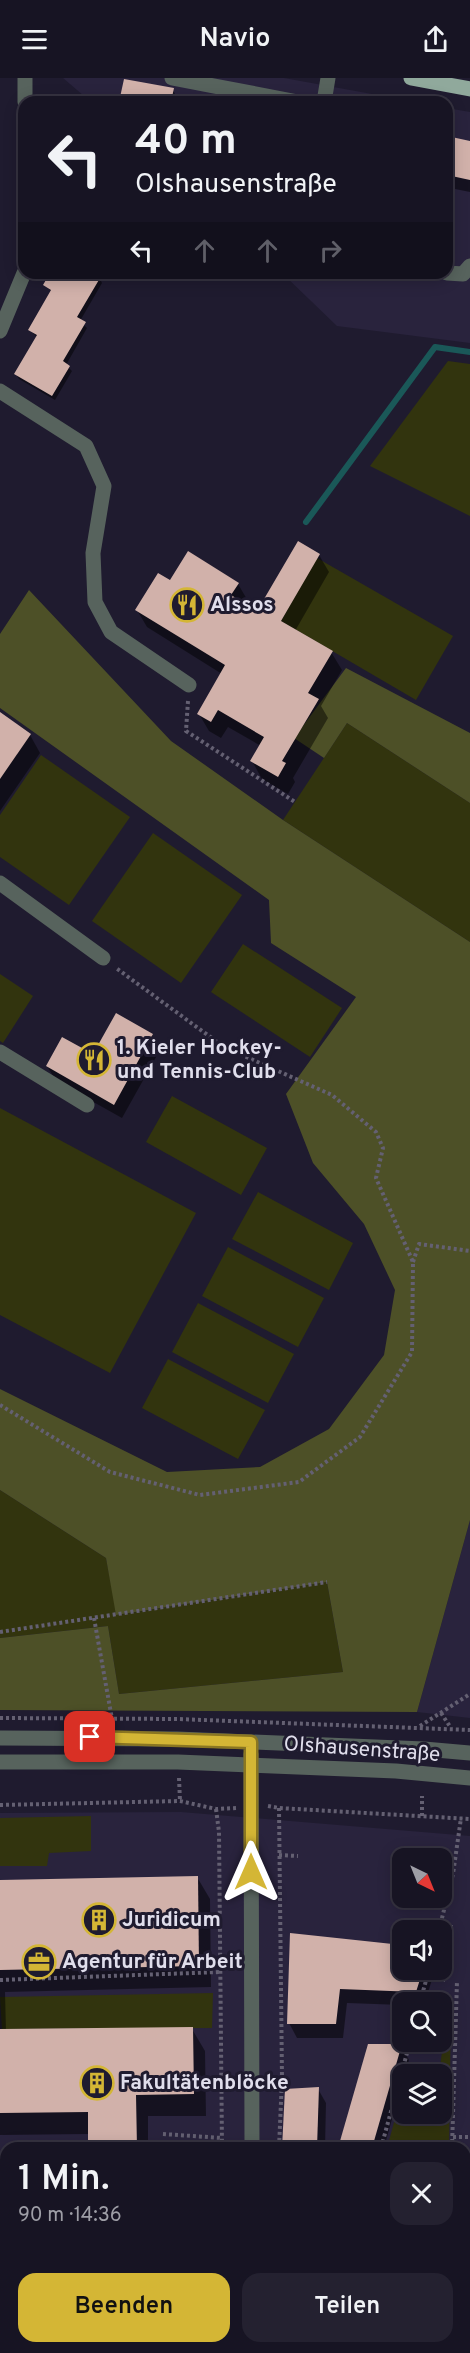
<!DOCTYPE html>
<html lang="de">
<head>
<meta charset="utf-8">
<style>
	:root { --surface:#171423; --page:#242130; --text:#f1f3f6; --muted:#9e9ea6; --line:#363341; --accent:#d4b635 }
	body { margin:0; font-family:Overpass,sans-serif; background:var(--page); color:var(--text); height:100vh; display:flex; flex-direction:column; font-size:22px; white-space:nowrap }
	* { box-sizing:border-box; margin:0 }
	p { font-size:20px; color:var(--muted) }
	.icon { flex:none; width:33px; height:33px; fill:none; stroke:currentColor; stroke-width:2; stroke-linecap:round; stroke-linejoin:round }
	.map { position:relative; flex:1; overflow:hidden }
	.drawer { position:absolute; left:0px; top:2064px; width:471px; height:212px; display:flex; flex-direction:column; background:var(--surface); border-radius:18px 18px 0 0; box-shadow:0 3px 15px #0003,0 0 0 2px var(--line) }
	.drawer>* { flex:none }
	.guide { position:absolute; left:18px; top:18px; width:435px; height:183px; border-radius:18px; box-shadow:0 3px 15px #0003,0 0 0 2px var(--line); background:#171423; color:var(--text); overflow:hidden }
	.needle { width:39px; rotate:137deg }
	.tools { position:absolute; left:392px; top:1770px; display:grid; gap:12px }
	.tools a { display:grid; place-items:center; width:60px; height:60px; border-radius:12px; background:var(--surface); box-shadow:0 3px 15px #0003,0 0 0 2px var(--line); font-size:30px }
	.pin { position:absolute; display:grid; place-items:center; width:51px; height:51px; color:#fff; margin:-26px; border-radius:12px; box-shadow:0 3px 9px #0006 }
	.me { position:absolute; width:66px; margin:-33px; rotate:0deg; stroke-linejoin:round; filter:drop-shadow(0 0 4px #0008) }
	.turn { display:flex; align-items:center; gap:21px; height:126px; padding:0 18px; font-size:27px }
	.turn .icon { width:78px; height:78px; stroke-width:2.5 }
	.turn b { display:block; font-size:42px; line-height:51px }
	.lanes { display:flex; align-items:center; height:57px; padding:0 18px; background:#0003; justify-content:center; gap:30px; direction:ltr }
	.lanes .off { opacity:.35 }
	.round { display:grid; place-items:center; flex:none; width:63px; height:63px; border-radius:18px; background:var(--page) }
	.headline { display:flex; align-items:center; justify-content:space-between; height:102px; padding:0 18px }
	h1 { font-size:36px; font-weight:600; line-height:45px }
	.button { display:flex; gap:12px; margin-top:auto; padding:12px 18px }
	.button a { flex:1; height:69px; border-radius:18px; background:var(--accent); color:#111; font-size:24px; font-weight:600; line-height:69px; text-align:center }
	.button a+a { background:var(--page); color:var(--text) }
	header { display:flex; justify-content:space-between; align-items:center; height:78px; padding:0 18px; background:var(--surface); font-size:27px; font-weight:600 }
	.map>svg:first-child { display:block }
	.built { fill:#29233d; fill-rule:evenodd }
	.green { fill:#32340e }
	.forest { fill:#4d5027 }
	.shadow { fill:#0007 }
	.lines { fill:none; stroke-linecap:round; stroke-linejoin:round }
	.stream { stroke:#1a5858; stroke-width:6 }
	.building { fill:#d1b1aa }
	.path { stroke:#646072; stroke-width:4; stroke-dasharray:3 3; stroke-linecap:butt }
	.minor { stroke:#57635d; stroke-width:15 }
	.major { stroke:#90a99c; stroke-width:15 }
	.route-casing { stroke:#8a7622; stroke-width:15 }
	.route { stroke:#d4b635; stroke-width:10 }
	.labels { text-anchor:middle; dominant-baseline:central; stroke-width:6; stroke-linejoin:round; paint-order:stroke }
	.poi-label { font-size:21px; font-weight:bold; fill:#e0deec; stroke:#1f1b2f; text-anchor:start }
	.street-label { font-size:21px; fill:#e0deec; stroke:#1f1b2f }
</style>
</head>
<body>
<header><svg class="icon" aria-label="menu" viewBox="0 0 24 24"><path d="M4 6h16M4 12h16M4 18h16"/></svg>Navio<svg class="icon" aria-label="share" viewBox="0 0 24 24"><path d="M12 15V3M7 8l5-5 5 5M5 13v7h14v-7"/></svg></header>
<div class="map">
<svg width="470" height="2275" viewBox="0 0 470 2275">
	<rect width="100%" height="100%" fill="#1f1b2f"/>
	<!-- built -->
	<g class="built">
		<path d="M63 0H284L416 24H91Z"/>
		<path d="M447 30 470 34V265L337 248 282 195H447Z"/>
		<path d="M470 1442V1640L417 1634Z"/>
		<path d="M181 1734 470 1758V2275H0V1735ZM402 1780H441V1820H402ZM402 1852H441V1892H402ZM402 1924H441V1964H402ZM402 1996H441V2036H402ZM6 2070H465V2270H6Z"/>
	</g>
	<!-- green -->
	<g class="green">
		<path d="M448 283 470 286V438L370 388Z"/>
		<path d="M317 480 453 558 416 622 281 543Z"/>
		<path d="M347 645 470 725V864L283 742Z"/>
		<path d="M41 677 130 739 69 827 0 779V737Z"/>
		<path d="M153 755 242 817 181 905 92 843Z"/>
		<path d="M243 866 342 930 310 979 211 914Z"/>
		<path d="M0 896 33 918 3 965 0 963Z"/>
		<path d="M172 1018 267 1070 241 1117 146 1064Z"/>
		<path d="M0 1030 196 1135 110 1295 0 1237Z"/>
		<path d="M258 1114 353 1165 329 1212 232 1161Z"/>
		<path d="M228 1169 324 1220 298 1269 202 1218Z"/>
		<path d="M198 1225 294 1276 268 1325 172 1274Z"/>
		<path d="M168 1281 265 1332 238 1381 142 1330Z"/>
		<path d="M0 1412 106 1480 117 1537 327 1504 343 1594 119 1616 108 1548 0 1560Z"/>
		<path d="M91 1738V1773L49 1775 47 1788H0V1740Z"/>
		<path d="M213 1915 212 1950 2 1951 0 1919Z"/>
		<path d="M448 1930H451L449 2070H387L402 2015V2036H441V1996H439Z"/>
		<path d="M465 2198 470 2201V2275H411L415 2270H465Z"/>
		<path d="M358 2270H409L404 2275H357Z"/>
	</g>
	<!-- forest -->
	<g class="forest">
		<path d="M29 512 171 663 283 742 470 864V1442L417 1634 0 1632V1560L108 1548 119 1616 343 1594 327 1504 116 1537 106 1480 0 1412V1311L167 1394 260 1389 329 1351 384 1277 395 1212 364 1146 313 1085 286 1016 356 919 271 865 269 822 0 630V556Z"/>
		<path d="M346 590 470 655V725L347 645 324 680 294 660Z"/>
	</g>
	<!-- shadow -->
	<g class="shadow">
		<path d="M173 12 176 18 207 24H122Z"/>
		<path d="M447 59 470 64V114L450 110 447 125Z"/>
		<path d="M52 195H90L100 201 102 205 80 243 87 250 66 287 72 293 55 322 19 301 16 296 37 259 30 252 52 214 45 207Z"/>
		<path d="M319 477 329 494 295 553 331 574 342 592 321 628 328 640 293 700 295 704 288 716 262 701 252 683 261 668 228 649 221 660 209 653 199 636 222 596 147 549 137 532 171 504 238 506 248 523 245 528 257 536Z"/>
		<path d="M0 636 30 657 40 675 0 733Z"/>
		<path d="M152 957 160 972 122 1040 56 1003 47 988 93 978Z"/>
		<path d="M197 1799 210 1821 211 1909 5 1914 6 1953 192 1951 205 1973 206 2038H148V2070H89V2056L0 2057V1803Z"/>
		<path d="M402 1868V1892H435L425 1924H402V1927L347 1925 343 1960H297L289 1945Z"/>
		<path d="M401 1968 409 1982 405 1996H402V2005L384 2070H339Z"/>
		<path d="M318 2011 326 2025 325 2070H284Z"/>
		<path d="M0 2123H6V2187L0 2186Z"/>
		<path d="M6 2251V2270H193V2275H0V2252Z"/>
	</g>
	<g class="lines">
		<!-- stream -->
		<path class="stream" d="M306 444 435 269 470 274"/>
	</g>
	<!-- building -->
	<g class="building">
		<path d="M124 1 174 10 171 24H119Z"/>
		<path d="M447 58 470 63V102L447 97Z"/>
		<path d="M50 195H103L77 239 86 244 63 283 70 288 52 318 14 296 37 257 28 252 51 212 43 207Z"/>
		<path d="M298 463 320 476 281 543 333 573 308 615 319 621 282 683 286 685 278 699 250 683 264 659 218 632 211 644 197 636 225 587 135 532 158 495 170 502 188 473 239 505 231 517 257 533Z"/>
		<path d="M0 634 31 656 0 701Z"/>
		<path d="M116 935 153 956 114 1027 46 988 62 959 93 976Z"/>
		<path d="M198 1798 199 1888 0 1892V1802Z"/>
		<path d="M290 1855 402 1867V1892H423L416 1914 340 1911 336 1946H287Z"/>
		<path d="M193 1949 194 2016 136 2017 137 2070H88V2034L0 2035V1951Z"/>
		<path d="M368 1966H402L372 2070H338Z"/>
		<path d="M319 2009 317 2070H282L285 2011Z"/>
	</g>
	<g class="lines">
		<!-- path -->
		<g class="path">
			<path d="M188 623 186 653 295 724"/>
			<path d="M413 1184 419 1166 470 1173"/>
			<path d="M0 1327 110 1394 200 1417 299 1404 360 1359 412 1274 413 1184 376 1100 383 1070 376 1054 332 1017 224 969 116 890"/>
			<path d="M94 1540 112 1641"/>
			<path d="M0 1554 327 1504"/>
			<path d="M441 1635 451 1650"/>
			<path d="M0 1640 177 1641 470 1652"/>
			<path d="M420 1648 470 1616"/>
			<path d="M179 1700 180 1723"/>
			<path d="M0 1727 180 1723 216 1731 236 1730"/>
			<path d="M268 1728 279 1730 470 1741"/>
			<path d="M279 1730 282 2001 279 2070"/>
			<path d="M216 1731 219 1754 222 2070"/>
			<path d="M422 1738V1718"/>
			<path d="M279 1777 298 1778"/>
			<path d="M440 1849H453"/>
			<path d="M439 1852 453 1796 461 1740"/>
			<path d="M426 1900 445 1902"/>
			<path d="M0 1902 220 1894"/>
			<path d="M420 1924 429 1892"/>
			<path d="M163 2056 222 2060"/>
			<path d="M453 2059H470"/>
			<path d="M381 2070 410 1964"/>
			<path d="M452 2070 457 1903"/>
			<path d="M465 2243 470 2244"/>
			<path d="M224 2270V2275"/>
			<path d="M272 2270 282 2275"/>
			<path d="M407 2275 412 2270"/>
		</g>
		<!-- minor -->
		<g class="minor">
			<path d="M172 0 298 24"/>
			<path d="M25 24V0"/>
			<path d="M324 24 328 0"/>
			<path d="M447 195 463 196 470 188"/>
			<path d="M0 253 24 195"/>
			<path d="M0 313 86 368 104 408 93 475 95 524 111 554 189 607"/>
			<path d="M0 805 103 880"/>
			<path d="M0 974 87 1027"/>
			<path d="M0 1660 177 1661 424 1671 470 1675"/>
			<path d="M251 1676 252 2070"/>
			<path d="M0 1684H178L396 1693 470 1700"/>
			<path d="M253 2270V2275"/>
		</g>
		<!-- major -->
		<path class="major" d="M411 0 470 11"/>
	</g>
	<g class="lines">
		<defs>
			<path id="route" d="M90 1659 251 1664V1794"/>
		</defs>
		<!-- route casing -->
		<use href="#route" class="route-casing"/>
		<!-- route -->
		<use href="#route" class="route"/>
	</g>
	<!-- icons -->
	<defs>
		<symbol id="restaurant-ring" viewBox="-11 -11 22 22"><circle r="9.5" fill="#1f1b2f" stroke="#d4b635" stroke-width="1.5"/><path d="M-5-6h1v4h1v-4h1v4h1v-4h1v5L-1.5 .5V6h-2V.5L-5-1ZM5-6V6H3V1.5H1.5Q1.5-4 5-6Z" fill="#d4b635"/></symbol>
		<symbol id="building-ring" viewBox="-11 -11 22 22"><circle r="9.5" fill="#1f1b2f" stroke="#d4b635" stroke-width="1.5"/><path d="M-4-6H4V6H1V3H-1V6H-4ZM-2.5-4.3h1.7v1.8h-1.7ZM.8-4.3h1.7v1.8H.8ZM-2.5-1h1.7V.8h-1.7ZM.8-1h1.7V.8H.8Z" fill="#d4b635"/></symbol>
		<symbol id="office-ring" viewBox="-11 -11 22 22"><circle r="9.5" fill="#1f1b2f" stroke="#d4b635" stroke-width="1.5"/><path d="M-6-3h4V-5.5h4V-3h4V5H-6ZM-1-4.5V-3h2v-1.5ZM-6 0V1H6V0Z" fill="#d4b635"/></symbol>
	</defs>
	<g fill-rule="evenodd">
		<use href="#restaurant-ring" x="168" y="508" width="38" height="38"/>
		<use href="#restaurant-ring" x="75" y="963" width="38" height="38"/>
		<use href="#building-ring" x="80" y="1823" width="38" height="38"/>
		<use href="#office-ring" x="20" y="1865" width="38" height="38"/>
		<use href="#building-ring" x="78" y="1986" width="38" height="38"/>
	</g>
	<g class="labels">
		<!-- poi labels -->
		<g class="poi-label">
			<text x="210" y="527">Alssos</text>
			<text x="117" y="970">1. Kieler Hockey-<tspan x="117" dy="24">und Tennis-Club</tspan></text>
			<text x="122" y="1842">Juridicum</text>
			<text x="62" y="1884">Agentur für Arbeit</text>
			<text x="120" y="2005">Fakultätenblöcke</text>
		</g>
		<!-- street labels -->
		<g class="street-label">
			<text transform="translate(362 1672) rotate(4)">Olshausenstraße</text>
		</g>
	</g>
</svg>
<div class="tools">
<a><svg class="needle" viewBox="-14 -14 28 28"><path d="M0-13l5 13h-10z" fill="#e53935"/><path d="M0 13l5-13h-10z" fill="#9e9ea6"/></svg></a>
<a><svg class="icon" aria-label="sound" viewBox="0 0 24 24"><path d="M4 9h4l5-4v14l-5-4H4zM17 9q2 3 0 6"/></svg></a>
<a><svg class="icon" aria-label="search" viewBox="0 0 24 24"><circle cx="10" cy="10" r="6"/><path d="M15 15l6 6"/></svg></a>
<a><svg class="icon" aria-label="layers" viewBox="0 0 24 24"><path d="M12 4l9 5-9 5-9-5zM3 14l9 5 9-5"/></svg></a>
</div>
<div class="pin" style="left:90px;top:1659px;background:#d93025"><svg class="icon" aria-label="arrive" viewBox="0 0 24 24"><path d="M6 21V4h12l-3 4 3 4H6"/></svg></div>
<svg class="me" style="left:251px;top:1794px" viewBox="-20 -20 40 40"><path d="M0-17L14 15 0 8-14 15z" fill="#d4b635" stroke="#fff" stroke-width="4"/></svg>
<div class="guide">
<div class="turn"><svg class="icon" aria-label="left" viewBox="0 0 24 24"><path d="M17 20v-9H6M10 6l-5 5 5 5"/></svg><div><b>40 m</b>Olshausenstraße</div></div>
<div class="lanes"><svg class="icon" aria-label="left" viewBox="0 0 24 24"><path d="M17 20v-9H6M10 6l-5 5 5 5"/></svg><svg class="icon off" aria-label="ahead" viewBox="0 0 24 24"><path d="M12 20V5M6 11l6-6 6 6"/></svg><svg class="icon off" aria-label="ahead" viewBox="0 0 24 24"><path d="M12 20V5M6 11l6-6 6 6"/></svg><svg class="icon off" aria-label="right" viewBox="0 0 24 24"><path d="M7 20v-9h11M14 6l5 5-5 5"/></svg></div>
</div>
<section class="drawer">
<div class="headline"><div><h1>1 Min.</h1><p>90 m · 14:36</p></div><a class="round"><svg class="icon" aria-label="close" viewBox="0 0 24 24"><path d="M6 6l12 12M18 6L6 18"/></svg></a></div>
<div class="button"><a>Beenden</a><a>Teilen</a></div>
</section>
</div>
</body>
</html>
